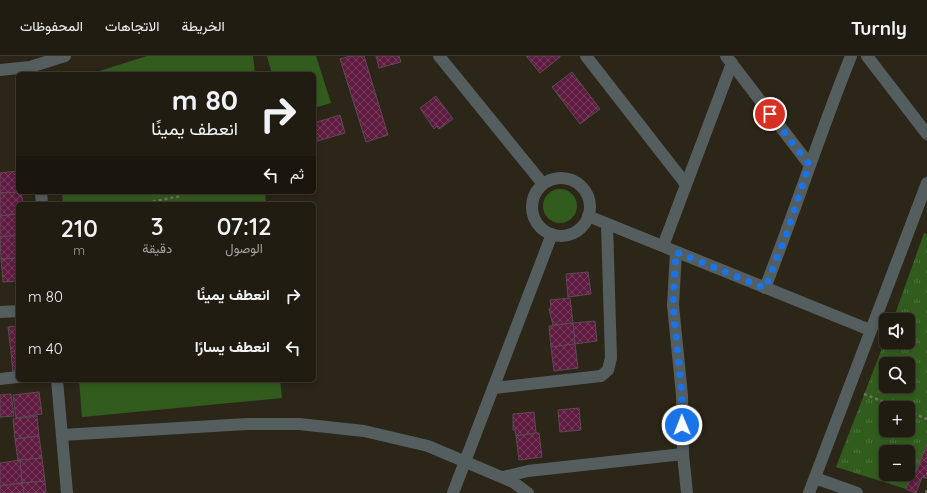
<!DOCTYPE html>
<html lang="ar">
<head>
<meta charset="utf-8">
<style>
	:root { --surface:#211c12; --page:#29251b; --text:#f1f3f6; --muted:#a2a19f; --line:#3e3a32 }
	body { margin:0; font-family:Quicksand,Vazirmatn,sans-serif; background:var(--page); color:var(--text); direction:rtl; height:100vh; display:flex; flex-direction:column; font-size:15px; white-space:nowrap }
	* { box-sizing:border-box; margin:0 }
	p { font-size:13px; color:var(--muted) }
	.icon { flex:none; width:22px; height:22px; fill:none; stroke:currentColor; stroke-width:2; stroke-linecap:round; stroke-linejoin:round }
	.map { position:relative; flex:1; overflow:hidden; direction:ltr }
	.panel { position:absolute; left:16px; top:146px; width:300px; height:180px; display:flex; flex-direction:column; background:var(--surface); border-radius:6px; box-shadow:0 2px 6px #0003,0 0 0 1px var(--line); direction:rtl }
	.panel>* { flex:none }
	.hud { position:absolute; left:16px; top:16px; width:300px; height:122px; border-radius:6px; box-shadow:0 2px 6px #0003,0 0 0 1px var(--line); direction:rtl; background:#211c12; color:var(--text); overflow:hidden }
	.fabs { position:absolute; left:879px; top:257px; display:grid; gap:8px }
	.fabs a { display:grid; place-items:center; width:36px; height:36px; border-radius:6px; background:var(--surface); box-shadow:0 2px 6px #0003,0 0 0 1px var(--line); font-size:20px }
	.pin { position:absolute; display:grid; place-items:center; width:34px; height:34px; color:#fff; margin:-17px; border:2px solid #fff; border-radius:50%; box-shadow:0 1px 4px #0007 }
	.me { position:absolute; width:44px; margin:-22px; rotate:359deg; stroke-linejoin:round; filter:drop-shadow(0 0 3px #0008) }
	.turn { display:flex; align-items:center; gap:14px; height:84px; padding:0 12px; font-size:18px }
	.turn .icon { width:52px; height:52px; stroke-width:2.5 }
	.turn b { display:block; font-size:28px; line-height:34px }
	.then { display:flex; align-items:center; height:38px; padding:0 12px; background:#0003; gap:8px; font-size:15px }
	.eta { display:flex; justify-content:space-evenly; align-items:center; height:68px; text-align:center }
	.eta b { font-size:24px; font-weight:600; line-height:28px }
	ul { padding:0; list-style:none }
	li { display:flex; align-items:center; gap:12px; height:52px; padding:0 12px }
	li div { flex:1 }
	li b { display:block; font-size:15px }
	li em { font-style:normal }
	header { display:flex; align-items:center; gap:24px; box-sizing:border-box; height:56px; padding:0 20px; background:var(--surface); border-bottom:1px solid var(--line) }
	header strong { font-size:19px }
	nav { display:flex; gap:22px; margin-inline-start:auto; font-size:14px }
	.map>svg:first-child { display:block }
	.grass { fill:url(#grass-tufts); fill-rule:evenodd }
	.park { fill:#325c1e }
	.building { fill:url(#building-cross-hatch); stroke:#5c4b52 }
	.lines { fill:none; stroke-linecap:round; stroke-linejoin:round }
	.path { stroke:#767165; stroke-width:2.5; stroke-dasharray:3 3; stroke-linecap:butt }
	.minor { stroke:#555e5f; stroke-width:12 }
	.route { stroke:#1a73e8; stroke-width:7; stroke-dasharray:0 12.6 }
</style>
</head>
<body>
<header>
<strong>Turnly</strong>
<nav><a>الخريطة</a><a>الاتجاهات</a><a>المحفوظات</a></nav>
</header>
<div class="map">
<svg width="927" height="437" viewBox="0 0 927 437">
	<defs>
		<pattern id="grass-tufts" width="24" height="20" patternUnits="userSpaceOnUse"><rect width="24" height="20" fill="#325c1e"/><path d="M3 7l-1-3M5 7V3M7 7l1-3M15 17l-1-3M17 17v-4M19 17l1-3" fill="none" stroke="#50743f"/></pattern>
		<pattern id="building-cross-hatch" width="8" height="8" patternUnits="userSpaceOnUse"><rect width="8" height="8" fill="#5f1b40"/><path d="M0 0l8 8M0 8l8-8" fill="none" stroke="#773d5c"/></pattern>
	</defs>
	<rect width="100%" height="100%" fill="#2c2618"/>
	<!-- grass -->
	<path class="grass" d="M924 177 927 178V388L916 417 913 416 906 433 836 411 886 282V286H908V264H893ZM886 308H908V330H886ZM886 352H908V374H886ZM886 396H908V418H886Z"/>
	<!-- park -->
	<g class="park">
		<path d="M147 0H253L255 18H90Z"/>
		<path d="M267 0H316L331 47 314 52V18H272Z"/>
		<circle cx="560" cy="150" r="17"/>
		<path d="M62 136H265L266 148H63Z"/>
		<path d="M79 324H280L282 342 82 361Z"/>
	</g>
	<!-- building -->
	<g class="building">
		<path d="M350 0H364L388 79 366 86 340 3Z"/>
		<path d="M376 0H399L401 6 379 12Z"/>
		<path d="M526 0H560V1L540 17Z"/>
		<path d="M572 16 600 53 580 68 552 31Z"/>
		<path d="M436 40 453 63 439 73 437 70 434 73 420 52Z"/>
		<path d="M340 59 345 77 314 86V67Z"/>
		<path d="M18 115V136H20L0 137V117Z"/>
		<path d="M21 136 23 148H18V158L0 160V137Z"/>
		<path d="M18 158V179L0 181V160Z"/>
		<path d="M18 179V202L1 203 0 181Z"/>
		<path d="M18 202V225L3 226 1 203Z"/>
		<path d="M588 216 591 238 568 241 566 218Z"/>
		<path d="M570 242 573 267 553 269 549 253 551 252 550 244Z"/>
		<path d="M595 265 597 285 575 288 573 267Z"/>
		<path d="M573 267 575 288 551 291 549 270Z"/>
		<path d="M18 270V295L11 296 8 271Z"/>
		<path d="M575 288 578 312 554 315 551 291Z"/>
		<path d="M18 295V317L13 318 11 296Z"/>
		<path d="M39 336 42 358 16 362 13 339Z"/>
		<path d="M11 338 14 360 0 361V339Z"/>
		<path d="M579 352 581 374 560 376 558 354Z"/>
		<path d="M534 356 536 377 516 380 515 374H513V358Z"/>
		<path d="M37 360 39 380 15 383 13 363Z"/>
		<path d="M536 377H539L542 401 519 404 516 380Z"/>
		<path d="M39 380 42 402 18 405 15 383Z"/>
		<path d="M927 388V420L926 422 922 421 916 437 906 433 913 415 916 417Z"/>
		<path d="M42 402 45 425 22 427 20 404Z"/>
		<path d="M20 404 22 427 0 430V407Z"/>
		<path d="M45 425 46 437H24L22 427Z"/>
		<path d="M22 427 24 437H0V430Z"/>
	</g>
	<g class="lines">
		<!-- path -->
		<g class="path">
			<path d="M141 148 181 140 180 136"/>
			<path d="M864 338 899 352"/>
			<path d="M908 355 927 363"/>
			<path d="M926 437 927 434"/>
		</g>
		<!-- minor -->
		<g class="minor">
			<path d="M439 0 543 128"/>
			<path d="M586 0 685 127"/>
			<path d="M726 0 809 108"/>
			<path d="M867 0 927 78"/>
			<path d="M0 14 30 11 65 0"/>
			<circle cx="561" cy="151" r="29"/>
			<path d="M41 136 42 148"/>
			<path d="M588 160 870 274"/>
			<path d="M663 190 732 7"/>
			<path d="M676 196 673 249 682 339 683 398 687 437"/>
			<path d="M765 232C795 155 820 77 851 0"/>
			<path d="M0 256 18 255"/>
			<path d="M0 323 18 321"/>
			<path d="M57 324 67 437"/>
			<path d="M494 332 601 320 608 314 611 302 607 168"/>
			<path d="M62 379 247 368H299L364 375 428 390 513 426 528 437"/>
			<path d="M503 421 528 415 683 398"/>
			<path d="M815 422 857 437"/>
			<path d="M453 437 552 178"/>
			<path d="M809 437 927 127"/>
		</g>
	</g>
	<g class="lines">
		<!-- route -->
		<path class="route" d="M682 369V339L673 249 676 196 765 232 788 174 809 108 770 58"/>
	</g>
</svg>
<div class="fabs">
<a><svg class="icon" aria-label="sound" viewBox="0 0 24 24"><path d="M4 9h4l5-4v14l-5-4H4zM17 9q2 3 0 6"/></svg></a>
<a><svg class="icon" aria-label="search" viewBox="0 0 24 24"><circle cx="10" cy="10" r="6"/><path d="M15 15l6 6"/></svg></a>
<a>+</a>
<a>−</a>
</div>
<div class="pin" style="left:770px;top:58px;background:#d93025"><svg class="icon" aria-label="arrive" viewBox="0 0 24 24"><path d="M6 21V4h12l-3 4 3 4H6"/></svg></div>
<svg class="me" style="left:682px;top:369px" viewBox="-20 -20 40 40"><circle r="17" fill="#1a73e8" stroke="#fff" stroke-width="3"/><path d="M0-11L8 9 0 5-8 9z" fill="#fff"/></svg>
<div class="hud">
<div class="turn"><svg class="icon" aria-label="right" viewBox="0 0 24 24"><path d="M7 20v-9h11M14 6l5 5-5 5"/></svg><div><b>80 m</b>انعطف يمينًا</div></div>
<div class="then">ثم<svg class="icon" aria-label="left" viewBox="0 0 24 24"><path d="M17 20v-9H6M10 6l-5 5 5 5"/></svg></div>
</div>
<section class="panel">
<div class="eta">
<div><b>07:12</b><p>الوصول</p></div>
<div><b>3</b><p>دقيقة</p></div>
<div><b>210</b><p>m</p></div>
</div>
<ul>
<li><svg class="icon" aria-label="right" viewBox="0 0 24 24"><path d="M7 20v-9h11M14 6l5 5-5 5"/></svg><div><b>انعطف يمينًا</b></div><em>80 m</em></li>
<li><svg class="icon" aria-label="left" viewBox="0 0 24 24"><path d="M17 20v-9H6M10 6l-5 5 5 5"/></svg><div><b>انعطف يسارًا</b></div><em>40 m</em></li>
</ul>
</section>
</div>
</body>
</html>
